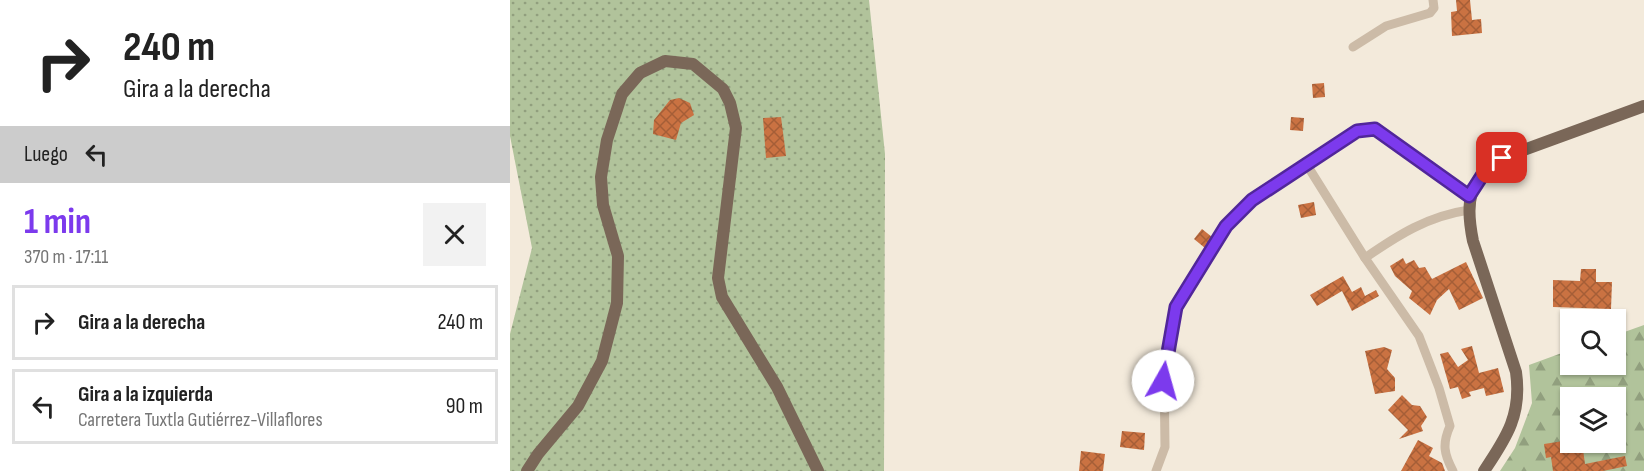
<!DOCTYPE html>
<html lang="es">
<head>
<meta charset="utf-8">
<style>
	:root { --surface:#fff; --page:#f2f2f2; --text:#222; --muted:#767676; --line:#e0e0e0; --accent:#7c3aed }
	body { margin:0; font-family:"Sofia Sans Condensed",sans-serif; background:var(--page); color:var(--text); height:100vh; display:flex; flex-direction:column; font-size:22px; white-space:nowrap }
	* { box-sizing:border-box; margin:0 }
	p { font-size:20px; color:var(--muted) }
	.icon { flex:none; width:33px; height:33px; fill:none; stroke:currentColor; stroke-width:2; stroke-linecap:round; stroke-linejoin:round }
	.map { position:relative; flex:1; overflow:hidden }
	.drawer { display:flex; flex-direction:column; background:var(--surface); width:510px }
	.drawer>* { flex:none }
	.guide { background:#fff; color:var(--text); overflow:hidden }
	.controls { position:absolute; left:1050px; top:309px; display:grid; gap:12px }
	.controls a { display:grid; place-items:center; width:66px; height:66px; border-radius:0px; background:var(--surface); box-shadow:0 2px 4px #0004; font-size:30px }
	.pin { position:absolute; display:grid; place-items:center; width:51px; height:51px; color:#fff; margin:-26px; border-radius:12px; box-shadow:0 3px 9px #0006 }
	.me { position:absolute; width:66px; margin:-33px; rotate:7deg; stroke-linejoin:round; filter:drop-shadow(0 0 4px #0008) }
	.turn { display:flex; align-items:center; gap:21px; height:126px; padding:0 24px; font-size:27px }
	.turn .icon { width:78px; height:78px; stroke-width:2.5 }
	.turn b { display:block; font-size:42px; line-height:51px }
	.then { display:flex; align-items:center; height:57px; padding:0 24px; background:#0003; gap:12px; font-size:22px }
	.round { display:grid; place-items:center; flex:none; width:63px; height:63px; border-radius:0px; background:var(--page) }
	.overview { display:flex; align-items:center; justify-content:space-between; height:102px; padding:0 24px }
	h1 { font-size:36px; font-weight:700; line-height:45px; color:var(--accent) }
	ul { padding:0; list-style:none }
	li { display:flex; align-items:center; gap:18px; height:75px; margin:0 12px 9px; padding:0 12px; border:3px solid var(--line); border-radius:0px }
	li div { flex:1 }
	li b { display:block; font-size:22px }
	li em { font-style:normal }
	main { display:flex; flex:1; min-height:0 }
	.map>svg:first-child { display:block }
	.forest { fill:url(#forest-firs); fill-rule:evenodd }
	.park { fill:url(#park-dots) }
	.building { fill:url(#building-cross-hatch) }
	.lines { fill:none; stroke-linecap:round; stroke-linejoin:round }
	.minor { stroke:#ccbba7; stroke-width:9 }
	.major { stroke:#7a6758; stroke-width:12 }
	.route-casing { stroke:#51269a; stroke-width:15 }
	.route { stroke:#7c3aed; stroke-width:10 }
</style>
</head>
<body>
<main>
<section class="drawer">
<div class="guide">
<div class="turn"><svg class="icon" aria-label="right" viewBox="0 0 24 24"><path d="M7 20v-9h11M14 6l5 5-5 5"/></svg><div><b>240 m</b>Gira a la derecha</div></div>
<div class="then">Luego<svg class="icon" aria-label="left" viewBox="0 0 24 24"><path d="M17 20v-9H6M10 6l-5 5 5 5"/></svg></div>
</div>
<div class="overview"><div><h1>1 min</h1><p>370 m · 17:11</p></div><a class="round"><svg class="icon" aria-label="close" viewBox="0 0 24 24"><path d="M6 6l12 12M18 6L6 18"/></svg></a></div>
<ul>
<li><svg class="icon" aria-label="right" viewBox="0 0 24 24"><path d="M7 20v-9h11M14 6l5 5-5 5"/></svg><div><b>Gira a la derecha</b></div><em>240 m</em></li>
<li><svg class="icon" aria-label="left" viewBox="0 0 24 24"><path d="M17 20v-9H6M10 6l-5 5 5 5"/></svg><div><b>Gira a la izquierda</b><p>Carretera Tuxtla Gutiérrez-Villaflores</p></div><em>90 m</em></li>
</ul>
</section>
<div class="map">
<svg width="1134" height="471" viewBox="0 0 1134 471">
	<defs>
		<pattern id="forest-firs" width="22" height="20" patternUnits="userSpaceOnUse" patternTransform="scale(1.5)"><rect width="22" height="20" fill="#b1c39b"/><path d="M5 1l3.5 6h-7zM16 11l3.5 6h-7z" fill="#919f7e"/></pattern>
		<pattern id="park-dots" width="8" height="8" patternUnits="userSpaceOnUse" patternTransform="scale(1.5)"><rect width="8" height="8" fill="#b1c39b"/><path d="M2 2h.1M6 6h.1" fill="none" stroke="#919f7e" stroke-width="1.8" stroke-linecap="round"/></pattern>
		<pattern id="building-cross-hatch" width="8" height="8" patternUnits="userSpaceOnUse" patternTransform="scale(1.5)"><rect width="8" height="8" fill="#ca7242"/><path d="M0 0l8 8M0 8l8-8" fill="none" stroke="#a55e37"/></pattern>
	</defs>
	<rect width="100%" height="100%" fill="#f3eadb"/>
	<!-- forest -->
	<path class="forest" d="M1134 325V471H990L1005 448 1022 403 1019 365 1060 350V364H1106V335ZM1060 398H1106V442H1060Z"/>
	<!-- park -->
	<path class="park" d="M0 0H359L375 154 374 471H0V334L22 248 0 136Z"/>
	<!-- building -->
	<g class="building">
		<path d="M946 0H960L962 20 971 19 972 33 942 36 941 12 947 11Z"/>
		<path d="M814 83 815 97 803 98 802 84Z"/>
		<path d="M169 98 180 103 184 115 171 123 166 140 143 134 144 120 160 100Z"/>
		<path d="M271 117 276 156 256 158 253 118Z"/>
		<path d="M781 117 794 118 793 131 780 130Z"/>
		<path d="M804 202 806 215 791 218 788 205Z"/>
		<path d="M692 229 702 237 695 248 684 239Z"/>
		<path d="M893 258 896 264 904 260 909 268 915 267 922 279 956 262 973 298 949 310 939 289 927 300 920 315 899 298 902 291 885 276 880 266Z"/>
		<path d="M1071 269H1086V282H1102L1101 309 1043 307V280L1070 281Z"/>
		<path d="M833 276 842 292 851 287 855 296 866 290 869 296 842 311 832 291 807 306 800 295Z"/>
		<path d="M962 346 969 373 988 368 994 392 976 396 974 388 959 392 961 396 952 399 948 387 940 389 930 354 938 352 948 367 958 360 951 349Z"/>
		<path d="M874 347 882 350 877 369 885 378V391L865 394 855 351Z"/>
		<path d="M892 395 902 405 910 406 917 417 911 426 913 431 889 439 898 430 878 410Z"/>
		<path d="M612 431 635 433 634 450 610 447Z"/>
		<path d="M908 440 923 448 919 456 932 463 935 471H891Z"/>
		<path d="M1060 440V442H1072L1075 464 1115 456 1117 466 1093 471H1043L1041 457 1036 458 1034 444Z"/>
		<path d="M571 451 595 454 593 471H569Z"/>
	</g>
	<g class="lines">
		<!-- minor -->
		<g class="minor">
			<path d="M843 47 876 26 920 13 924 8 923 0"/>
			<path d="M797 165 855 258 909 336 929 388 940 426C932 444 934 454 943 471"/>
			<path d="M855 258C888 235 918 216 959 210"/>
			<path d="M646 471 655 447 654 367 666 307 679 284 716 227 742 200 847 131 865 129 959 197"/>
		</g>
		<!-- major -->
		<g class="major">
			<path d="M17 471 28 454 68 406 92 361 107 303 108 256 93 205 91 177 97 140 112 94 130 73 155 61 183 64 213 89 220 103 226 128 208 278 212 297 267 387 308 471"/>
			<path d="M974 471C997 437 1012 414 1006 372L963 241C955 202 958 181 992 158L1134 106"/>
		</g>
	</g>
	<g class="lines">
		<defs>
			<path id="route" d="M653 381 666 307 716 226 742 200 847 131 865 129 959 196 977 168 992 158"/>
		</defs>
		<!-- route casing -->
		<use href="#route" class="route-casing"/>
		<!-- route -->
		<use href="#route" class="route"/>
	</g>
</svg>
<div class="controls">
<a><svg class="icon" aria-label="search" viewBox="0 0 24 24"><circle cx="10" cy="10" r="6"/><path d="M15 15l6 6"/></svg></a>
<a><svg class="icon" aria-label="layers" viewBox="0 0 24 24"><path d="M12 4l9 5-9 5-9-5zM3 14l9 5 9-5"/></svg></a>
</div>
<div class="pin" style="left:992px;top:158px;background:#d93025"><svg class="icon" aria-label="arrive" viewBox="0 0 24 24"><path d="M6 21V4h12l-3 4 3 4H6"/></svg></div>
<svg class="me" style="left:653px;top:381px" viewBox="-20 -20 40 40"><circle r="19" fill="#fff"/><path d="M0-13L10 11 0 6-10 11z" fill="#7c3aed"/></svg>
</div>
</main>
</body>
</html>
